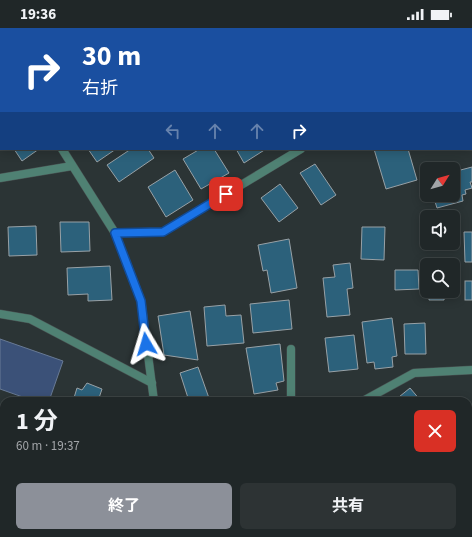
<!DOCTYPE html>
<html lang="ja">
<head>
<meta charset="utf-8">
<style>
	:root { --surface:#202728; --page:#2d3334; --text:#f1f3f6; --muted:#a2a5a8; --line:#3d4445; --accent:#8c9099 }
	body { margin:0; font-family:"Source Sans 3","Noto Sans JP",sans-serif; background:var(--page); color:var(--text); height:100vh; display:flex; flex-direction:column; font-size:15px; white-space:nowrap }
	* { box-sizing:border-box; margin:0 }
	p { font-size:13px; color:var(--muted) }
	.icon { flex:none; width:22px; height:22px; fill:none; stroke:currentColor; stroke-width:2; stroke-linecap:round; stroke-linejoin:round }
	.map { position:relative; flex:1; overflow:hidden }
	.panel { position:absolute; left:0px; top:369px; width:472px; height:140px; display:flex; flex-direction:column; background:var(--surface); border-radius:12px 12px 0 0; box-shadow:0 2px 10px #0003,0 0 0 1px var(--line) }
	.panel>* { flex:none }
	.banner { position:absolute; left:0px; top:0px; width:472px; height:122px; box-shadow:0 2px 10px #0003,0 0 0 1px var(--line); background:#1a4fa0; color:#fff; overflow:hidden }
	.needle { width:26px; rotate:53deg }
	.fabs { position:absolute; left:420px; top:134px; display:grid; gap:8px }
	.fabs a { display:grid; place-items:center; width:40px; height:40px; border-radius:6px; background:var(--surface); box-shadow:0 2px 10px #0003,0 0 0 1px var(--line); font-size:20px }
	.pin { position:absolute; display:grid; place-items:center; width:34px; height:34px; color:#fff; margin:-17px; border-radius:8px; box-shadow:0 2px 6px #0006 }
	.me { position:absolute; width:44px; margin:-22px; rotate:353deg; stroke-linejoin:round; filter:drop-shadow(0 0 3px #0008) }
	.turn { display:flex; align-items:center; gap:14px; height:84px; padding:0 16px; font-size:18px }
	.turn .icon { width:52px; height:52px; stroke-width:2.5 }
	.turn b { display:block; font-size:28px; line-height:34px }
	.lanes { display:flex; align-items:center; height:38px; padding:0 16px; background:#0003; justify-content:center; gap:20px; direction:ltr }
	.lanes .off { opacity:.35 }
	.round { display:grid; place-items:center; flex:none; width:42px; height:42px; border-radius:6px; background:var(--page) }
	.headline { display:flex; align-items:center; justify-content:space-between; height:68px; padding:0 16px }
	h1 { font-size:24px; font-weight:700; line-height:30px }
	.cta { display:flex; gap:8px; margin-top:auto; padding:8px 16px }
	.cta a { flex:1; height:46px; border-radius:6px; background:var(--accent); color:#fff; font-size:16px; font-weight:700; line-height:46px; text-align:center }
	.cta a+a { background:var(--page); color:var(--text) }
	.status { display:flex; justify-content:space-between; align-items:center; height:28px; padding:0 20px; background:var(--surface); direction:ltr }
	.status svg { height:11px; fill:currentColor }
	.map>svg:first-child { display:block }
	.water { fill:#3b5178; stroke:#687a95 }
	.building { fill:#2c617b; stroke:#98a1a6 }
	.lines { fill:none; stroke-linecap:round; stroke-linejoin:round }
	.minor-casing { stroke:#495252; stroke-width:9 }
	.minor { stroke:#4f8173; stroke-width:8 }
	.route-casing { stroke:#114b97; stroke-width:10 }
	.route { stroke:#1a73e8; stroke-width:7 }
</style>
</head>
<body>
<div class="status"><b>19:36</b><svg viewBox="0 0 49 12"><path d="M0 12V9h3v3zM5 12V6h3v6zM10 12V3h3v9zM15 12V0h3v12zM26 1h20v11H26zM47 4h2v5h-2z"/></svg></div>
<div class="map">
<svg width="472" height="509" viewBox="0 0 472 509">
	<rect width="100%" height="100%" fill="#2b3435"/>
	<!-- water -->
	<path class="water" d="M0 311 63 333 49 373H34L0 361Z"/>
	<!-- building -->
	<g class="building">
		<path d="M24 0H68L69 1H25Z"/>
		<path d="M116 0H162L163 1H117Z"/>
		<path d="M292 0H343L344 1H291Z"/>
		<path d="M360 0H386V1H361Z"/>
		<path d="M14 121H39L22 133Z"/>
		<path d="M88 121H116L97 134Z"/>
		<path d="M131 121H148L154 130 119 154 107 137Z"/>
		<path d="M200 121H214L229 145 201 161 183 131Z"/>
		<path d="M236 121H266L244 135Z"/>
		<path d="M374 121H408L417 152 386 161Z"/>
		<path d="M315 136 336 167 321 177 300 145Z"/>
		<path d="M472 139V154H470L472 160 465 162 466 166 462 167 463 173 437 180 433 167H453V144Z"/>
		<path d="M175 142 193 172 166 189 148 159Z"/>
		<path d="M280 156 298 180 279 194 261 170Z"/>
		<path d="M60 194H89L90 223 61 224Z"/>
		<path d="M36 198 37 227 9 228 8 199Z"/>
		<path d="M362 199H385L384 232 361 231Z"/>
		<path d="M464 204H472V234H465Z"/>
		<path d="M289 211 297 260 271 265 267 242 263 243 258 217Z"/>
		<path d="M350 235 353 260 347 261 350 287 327 289 323 250 335 249 333 237Z"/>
		<path d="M110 238 112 272 88 273V266L68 267 67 240Z"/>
		<path d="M395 242H418L419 261 395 262Z"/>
		<rect x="465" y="253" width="7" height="19"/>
		<path d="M429 263H445L444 272H429Z"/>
		<path d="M289 272 292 301 253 305 250 276Z"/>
		<path d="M225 277 226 288 241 287 244 315 207 318 204 279Z"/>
		<path d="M190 283 198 332 164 327 158 288Z"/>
		<path d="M392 290 397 328 392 329 393 339 375 341 374 334 367 335 362 294Z"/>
		<path d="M425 295 426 326H405L404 296Z"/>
		<path d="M354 307 358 341 329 344 325 310Z"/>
		<path d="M280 316 284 353 276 355 278 362 254 366 246 320Z"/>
		<path d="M198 339 210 373H189L180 345Z"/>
		<path d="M87 355 102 361 98 373H73L77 360 82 362Z"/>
		<path d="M410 360 421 373H394Z"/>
		<path d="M0 409H4V505H27L26 509H0Z"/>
		<path d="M468 477H472V497L468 498Z"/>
		<rect x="72" y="505" width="30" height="4"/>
		<path d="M242 505H275L279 508 238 509Z"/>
		<path d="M303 505H316L321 509H299Z"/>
		<path d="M397 505H430L431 509H397Z"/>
		<rect x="147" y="506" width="9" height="3"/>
	</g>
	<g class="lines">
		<defs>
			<g id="minor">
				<path d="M454 0V1"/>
				<path d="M0 29 1 30"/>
				<path d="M471 50 472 53"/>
				<path d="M62 121 115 205 141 273 154 373"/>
				<path d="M0 150 72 138"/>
				<path d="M115 205 163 204 301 121"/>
				<path d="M0 286 30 291 152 355"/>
				<path d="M291 321V373"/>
				<path d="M363 373 414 345 472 342"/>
				<path d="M468 385 472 381"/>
				<path d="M213 505 216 509"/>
				<path d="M359 509 362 505"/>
			</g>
		</defs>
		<!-- minor casing -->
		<use href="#minor" class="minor-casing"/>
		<!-- minor -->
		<use href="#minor" class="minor"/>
	</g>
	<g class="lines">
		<defs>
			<path id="route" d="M146 316 141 273 115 205 163 204 226 166"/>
		</defs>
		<!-- route casing -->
		<use href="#route" class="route-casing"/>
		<!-- route -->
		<use href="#route" class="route"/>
	</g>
</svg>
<div class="fabs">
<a><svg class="needle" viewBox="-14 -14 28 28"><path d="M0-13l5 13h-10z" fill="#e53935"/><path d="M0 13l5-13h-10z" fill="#a2a5a8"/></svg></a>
<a><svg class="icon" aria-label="sound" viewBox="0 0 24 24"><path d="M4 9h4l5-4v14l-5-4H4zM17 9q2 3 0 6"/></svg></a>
<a><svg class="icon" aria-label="search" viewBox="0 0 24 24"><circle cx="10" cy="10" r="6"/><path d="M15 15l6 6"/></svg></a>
</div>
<div class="pin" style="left:226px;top:166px;background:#d93025"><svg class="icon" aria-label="arrive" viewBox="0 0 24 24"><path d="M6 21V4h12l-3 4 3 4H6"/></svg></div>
<svg class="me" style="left:146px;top:316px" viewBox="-20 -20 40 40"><path d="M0-17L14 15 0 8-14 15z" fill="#1a73e8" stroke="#fff" stroke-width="4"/></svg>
<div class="banner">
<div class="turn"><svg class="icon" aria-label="right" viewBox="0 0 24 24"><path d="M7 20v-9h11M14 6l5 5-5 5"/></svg><div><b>30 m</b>右折</div></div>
<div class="lanes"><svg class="icon off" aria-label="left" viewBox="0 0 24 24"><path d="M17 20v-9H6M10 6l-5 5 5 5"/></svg><svg class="icon off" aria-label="ahead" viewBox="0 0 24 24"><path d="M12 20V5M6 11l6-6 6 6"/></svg><svg class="icon off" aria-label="ahead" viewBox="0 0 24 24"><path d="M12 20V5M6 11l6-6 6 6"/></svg><svg class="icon" aria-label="right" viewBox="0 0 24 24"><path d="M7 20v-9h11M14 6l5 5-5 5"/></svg></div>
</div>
<section class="panel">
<div class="headline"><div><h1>1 分</h1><p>60 m · 19:37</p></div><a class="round" style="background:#d93025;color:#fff"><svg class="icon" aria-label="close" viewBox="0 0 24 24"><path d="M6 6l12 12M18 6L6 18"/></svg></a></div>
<div class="cta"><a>終了</a><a>共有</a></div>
</section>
</div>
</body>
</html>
